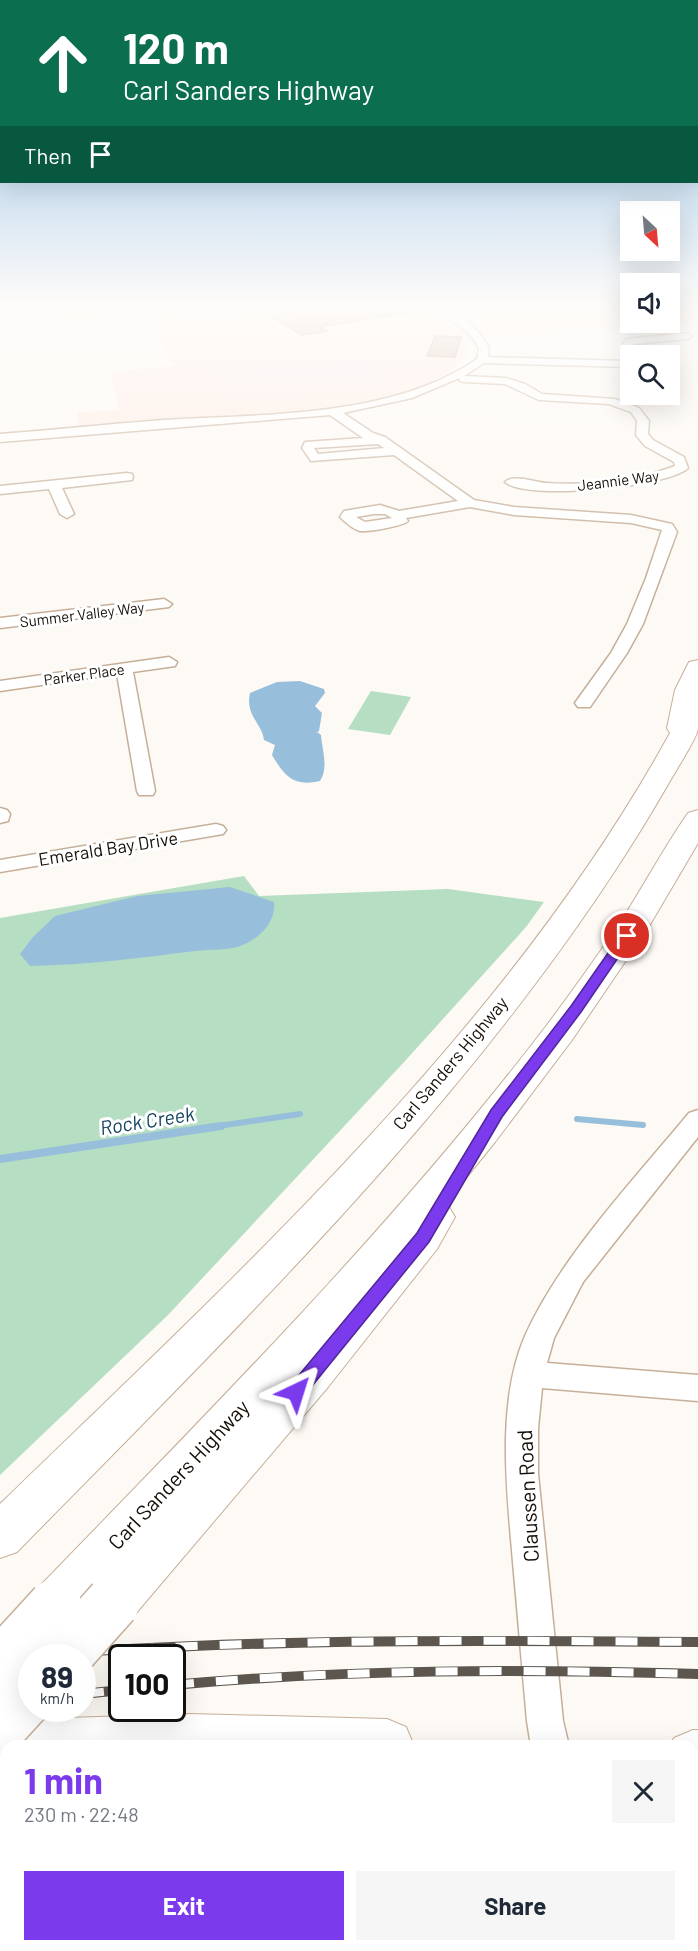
<!DOCTYPE html>
<html lang="en">
<head>
<meta charset="utf-8">
<style>
	:root { --surface:#fff; --page:#f6f6f7; --text:#1f2937; --muted:#747a83; --accent:#7c3aed }
	body { margin:0; font-family:Barlow,sans-serif; background:var(--page); color:var(--text); height:100vh; display:flex; flex-direction:column; font-size:22px; white-space:nowrap }
	* { box-sizing:border-box; margin:0 }
	p { font-size:20px; color:var(--muted) }
	.icon { flex:none; width:33px; height:33px; fill:none; stroke:currentColor; stroke-width:2; stroke-linecap:round; stroke-linejoin:round }
	.map { position:relative; flex:1; overflow:hidden }
	.details { position:absolute; left:0px; top:1740px; width:699px; height:212px; display:flex; flex-direction:column; background:var(--surface); border-radius:18px 18px 0 0; box-shadow:0 6px 24px #0002 }
	.details>* { flex:none }
	.banner { position:absolute; left:0px; top:0px; width:699px; height:183px; box-shadow:0 6px 24px #0002; background:#0b6e4f; color:#fff; overflow:hidden }
	.needle { width:39px; rotate:154deg }
	.tools { position:absolute; left:620px; top:201px; display:grid; gap:12px }
	.tools a { display:grid; place-items:center; width:60px; height:60px; border-radius:0px; background:var(--surface); box-shadow:0 6px 24px #0002; font-size:30px }
	.speed { position:absolute; left:18px; top:1644px; display:flex; gap:12px; font-size:30px; font-weight:700; text-align:center }
	.speed>* { display:grid; place-content:center; width:78px; height:78px; border-radius:50%; background:var(--surface); box-shadow:0 6px 24px #0002; line-height:1 }
	.speed small { font-size:15px; font-weight:400 }
	.speed .limit { border:3px solid #111; border-radius:9px; background:#fff; color:#111 }
	.pin { position:absolute; display:grid; place-items:center; width:51px; height:51px; color:#fff; margin:-26px; border:3px solid #fff; border-radius:50%; box-shadow:0 2px 6px #0007 }
	.me { position:absolute; width:66px; margin:-33px; rotate:41deg; stroke-linejoin:round; filter:drop-shadow(0 0 4px #0008) }
	.turn { display:flex; align-items:center; gap:21px; height:126px; padding:0 24px; font-size:27px }
	.turn .icon { width:78px; height:78px; stroke-width:2.5 }
	.turn b { display:block; font-size:42px; line-height:51px }
	.then { display:flex; align-items:center; height:57px; padding:0 24px; background:#0003; gap:12px; font-size:22px }
	.round { display:grid; place-items:center; flex:none; width:63px; height:63px; border-radius:0px; background:var(--page) }
	.overview { display:flex; align-items:center; justify-content:space-between; height:102px; padding:0 24px }
	h1 { font-size:36px; font-weight:700; line-height:45px; color:var(--accent) }
	.action { display:flex; gap:12px; margin-top:auto; padding:12px 24px }
	.action a { flex:1; height:69px; border-radius:0px; background:var(--accent); color:#fff; font-size:24px; font-weight:700; line-height:69px; text-align:center }
	.action a+a { background:var(--page); color:var(--text) }
	.map>svg:first-child { display:block }
	.commercial { fill:#feebe2 }
	.education { fill:#fbebec }
	.green { fill:#b5dec3 }
	.water { fill:#97bfdb }
	.lines { fill:none; stroke-linecap:round; stroke-linejoin:round }
	.stream-far1 { stroke:#97bfdb; stroke-width:6 }
	.stream { stroke:#97bfdb; stroke-width:8 }
	.building { fill:#d2b7a5; stroke:#b49a89; stroke-width:1.5 }
	.street-casing { stroke:#c6af99; stroke-width:3 }
	.secondary-casing { stroke:#c6af99; stroke-width:2 }
	.primary-casing { stroke:#c6af99; stroke-width:2 }
	.highway-casing { stroke:#c6af99; stroke-width:2 }
	.street { fill:#fff; fill-rule:evenodd }
	.secondary { fill:#fff; fill-rule:evenodd }
	.primary { fill:#fff; fill-rule:evenodd }
	.highway { fill:#fff; fill-rule:evenodd }
	.rail-casing { stroke:#5d564f; stroke-width:10 }
	.rail { stroke:#fff; stroke-width:8; stroke-dasharray:22; stroke-linecap:butt }
	.highway-bridge-casing { stroke:#c6af99; stroke-width:56; stroke-linecap:butt }
	.highway-bridge { stroke:#fff; stroke-width:53 }
	.route { fill:#7c3aed; stroke:#51269a; stroke-width:1.5 }
	.labels { text-anchor:middle; dominant-baseline:central; stroke-width:6; stroke-linejoin:round; paint-order:stroke }
	.far-street-label { font-size:15px; fill:#160f07; stroke:#fff }
	.street-label { font-size:18px; fill:#160f07; stroke:#fff }
	.water-label { font-size:20px; font-style:italic; fill:#124360; stroke:#fff }
	.near-street-label { font-size:21px; fill:#160f07; stroke:#fff }
</style>
</head>
<body>
<div class="map">
<svg width="698" height="1951" viewBox="0 0 698 1951">
	<rect width="100%" height="100%" fill="#fdf9f4"/>
	<!-- commercial -->
	<path class="commercial" d="M0 304H630V322H669V304H698V321L468 342 466 357 453 370 411 393 350 408 79 430 77 412 119 410 110 372 175 366 145 316 53 323 50 312 0 316Z"/>
	<!-- education -->
	<path class="education" d="M368 360 387 385 227 400 208 374Z"/>
	<!-- green -->
	<g class="green">
		<path d="M371 691 411 697 390 735 348 729Z"/>
		<path d="M244 876 259 896 448 889 544 902 526 927 405 1061 168 1315 0 1475V918Z"/>
	</g>
	<!-- water -->
	<g class="water">
		<path d="M300 681 324 689 325 693 315 706 322 713 319 731 317 732 321 735C322 750 329 767 320 781 294 787 285 777 272 755L275 745 264 740C262 723 245 716 250 693L277 682Z"/>
		<path d="M230 887 274 902C276 921 262 936 245 944 232 951 210 949 195 951 140 958 86 965 30 966L20 954 33 937 55 916 137 896Z"/>
	</g>
	<g class="lines">
		<!-- stream-far1 -->
		<g class="stream-far1">
			<path d="M577 1119 643 1125"/>
			<path d="M211 1127 300 1114"/>
		</g>
		<!-- stream -->
		<path class="stream" d="M0 1159 221 1126"/>
	</g>
	<!-- building -->
	<g class="building">
		<path d="M354 304H404L405 313 319 327 327 331 301 335 270 315Z"/>
		<path d="M435 336 461 337 455 357 427 356Z"/>
	</g>
	<g class="lines">
		<defs>
			<g id="street">
				<path d="M427 304C455 304 476 325 489 348L488 357 626 361 622 345 627 339 687 333 692 336 687 339 634 344 635 356H630V367L484 363 464 376 506 378 525 384 542 394 615 399 639 408 649 421 648 434 653 440 684 457 688 468C669 487 525 501 505 482 514 474 534 482 546 483 587 486 636 481 675 466L674 462 645 446 636 435 637 421 631 412 609 404 539 400 505 384 464 382 460 381 459 378 412 398 343 413 373 433 385 437 474 500 514 507 631 515 672 524 677 532 643 624 627 653 590 707H578L575 703 611 653 627 624 646 578 662 530 631 523 514 515 470 507 406 518 408 521C403 526 369 532 360 531 353 529 345 522 340 517L344 511 380 505 399 511 458 501 394 455 311 461 302 448 305 442 363 438 330 415 0 442V434C55 430 109 424 163 420 262 414 393 418 477 359L479 348C465 323 447 320 427 304ZM378 444 384 448 318 454 314 448ZM374 514H385L392 518 365 522 356 517Z"/>
				<path d="M127 473 132 474 133 477 132 480 62 488 74 514 67 518 60 514 49 489 0 494V486Z"/>
				<path d="M164 599 172 604 169 607 0 628V618Z"/>
				<path d="M169 657 177 662 175 666 133 672 155 791 153 795H139L137 791 117 674 0 691V681Z"/>
				<path d="M0 808 7 810 10 814 8 821 0 823Z"/>
				<path d="M216 824 223 826 226 830 223 834 0 872V860Z"/>
				<path d="M698 1110V1137L583 1282 554 1338 547 1363 698 1375V1401L542 1388 538 1428V1474L563 1721 569 1746H531L527 1721C522 1668 518 1615 513 1562 507 1492 496 1403 525 1336 561 1256 633 1181 689 1113Z"/>
			</g>
			<path id="secondary" d="M169 304 204 306 262 304 255 308C230 313 189 324 169 304Z"/>
			<g id="primary">
				<path d="M190 1714 387 1719 406 1727 414 1746H9L17 1727 36 1719Z"/>
				<path d="M693 1730H698V1784H693V1746H670L674 1738Z"/>
				<rect x="0" y="1812" width="6" height="58"/>
			</g>
			<g id="highway">
				<path d="M698 660C698 682 698 707 698 729 696 738 688 750 683 759 668 784 654 809 639 833 473 1100 236 1328 17 1552L0 1558V1504C239 1272 509 1027 670 733L667 728 675 690 689 662Z"/>
				<path d="M698 810V843L648 928 572 1040 495 1142 444 1205 449 1207 455 1217 437 1249 328 1387 131 1619 113 1626 95 1619 89 1605 73 1623 55 1630 37 1623 30 1606 37 1589C213 1407 393 1227 547 1025 571 993 595 959 618 926 642 889 663 849 688 813Z"/>
				<path d="M6 1842V1900L0 1901V1843Z"/>
				<path d="M698 1854V1913L693 1915V1856Z"/>
				<path d="M499 1946H681L680 1951H501Z"/>
			</g>
		</defs>
		<!-- street casing -->
		<use href="#street" class="street-casing"/>
		<!-- secondary casing -->
		<use href="#secondary" class="secondary-casing"/>
		<!-- primary casing -->
		<use href="#primary" class="primary-casing"/>
		<!-- highway casing -->
		<use href="#highway" class="highway-casing"/>
		<!-- street -->
		<use href="#street" class="street"/>
		<!-- secondary -->
		<use href="#secondary" class="secondary"/>
		<!-- primary -->
		<use href="#primary" class="primary"/>
		<!-- highway -->
		<use href="#highway" class="highway"/>
		<defs>
			<g id="rail">
				<path d="M0 1658C233 1638 465 1640 698 1642"/>
				<path d="M172 1685C347 1669 522 1669 698 1674"/>
				<path d="M82 1694 122 1690"/>
				<path d="M0 1703 32 1700"/>
			</g>
		</defs>
		<!-- rail casing -->
		<use href="#rail" class="rail-casing"/>
		<!-- rail -->
		<use href="#rail" class="rail"/>
		<defs>
			<g id="highway-bridge">
				<path d="M63 1658 113 1602"/>
				<path d="M0 1666 55 1606"/>
				<path d="M0 1727 32 1692"/>
			</g>
		</defs>
		<!-- highway-bridge casing -->
		<use href="#highway-bridge" class="highway-bridge-casing"/>
		<!-- highway-bridge -->
		<use href="#highway-bridge" class="highway-bridge"/>
	</g>
	<!-- sky -->
	<linearGradient id="sky" x2="0" y2="1"><stop stop-color="#87b8e3"/><stop offset="0.53" stop-color="#fefcfa"/><stop offset="1" stop-color="#fefcfa" stop-opacity="0"/></linearGradient>
	<rect width="698" height="577" fill="url(#sky)"/>
	<!-- route -->
	<path class="route" d="M627 932 633 936 581 1012 502 1117 429 1242 303 1397 296 1399 290 1397 287 1392 290 1386 417 1233 491 1110 571 1006 622 933Z"/>
	<g class="labels">
		<!-- far-street labels -->
		<g class="far-street-label">
			<text transform="translate(618 480) rotate(-7)">Jeannie Way</text>
			<text transform="translate(82 614) rotate(-7)">Summer Valley Way</text>
			<text transform="translate(84 674) rotate(-8)">Parker Place</text>
		</g>
		<!-- street labels -->
		<g class="street-label">
			<text transform="translate(108 848) rotate(-9)">Emerald Bay Drive</text>
			<text transform="translate(450 1063) rotate(-50)">Carl Sanders Highway</text>
		</g>
		<!-- water labels -->
		<g class="water-label">
			<text transform="translate(147 1120) rotate(-9)">Rock Creek</text>
		</g>
		<!-- near-street labels -->
		<g class="near-street-label">
			<text transform="translate(178 1474) rotate(-47)">Carl Sanders Highway</text>
			<text transform="translate(527 1496) rotate(-93)">Claussen Road</text>
		</g>
	</g>
</svg>
<div class="tools">
<a><svg class="needle" viewBox="-14 -14 28 28"><path d="M0-13l5 13h-10z" fill="#e53935"/><path d="M0 13l5-13h-10z" fill="#747a83"/></svg></a>
<a><svg class="icon" aria-label="sound" viewBox="0 0 24 24"><path d="M4 9h4l5-4v14l-5-4H4zM17 9q2 3 0 6"/></svg></a>
<a><svg class="icon" aria-label="search" viewBox="0 0 24 24"><circle cx="10" cy="10" r="6"/><path d="M15 15l6 6"/></svg></a>
</div>
<div class="speed"><div>89<small>km/h</small></div><div class="limit">100</div></div>
<div class="pin" style="left:627px;top:936px;background:#d93025"><svg class="icon" aria-label="arrive" viewBox="0 0 24 24"><path d="M6 21V4h12l-3 4 3 4H6"/></svg></div>
<svg class="me" style="left:296px;top:1392px" viewBox="-20 -20 40 40"><path d="M0-17L14 15 0 8-14 15z" fill="#7c3aed" stroke="#fff" stroke-width="4"/></svg>
<div class="banner">
<div class="turn"><svg class="icon" aria-label="ahead" viewBox="0 0 24 24"><path d="M12 20V5M6 11l6-6 6 6"/></svg><div><b>120 m</b>Carl Sanders Highway</div></div>
<div class="then">Then<svg class="icon" aria-label="arrive" viewBox="0 0 24 24"><path d="M6 21V4h12l-3 4 3 4H6"/></svg></div>
</div>
<section class="details">
<div class="overview"><div><h1>1 min</h1><p>230 m · 22:48</p></div><a class="round"><svg class="icon" aria-label="close" viewBox="0 0 24 24"><path d="M6 6l12 12M18 6L6 18"/></svg></a></div>
<div class="action"><a>Exit</a><a>Share</a></div>
</section>
</div>
</body>
</html>
